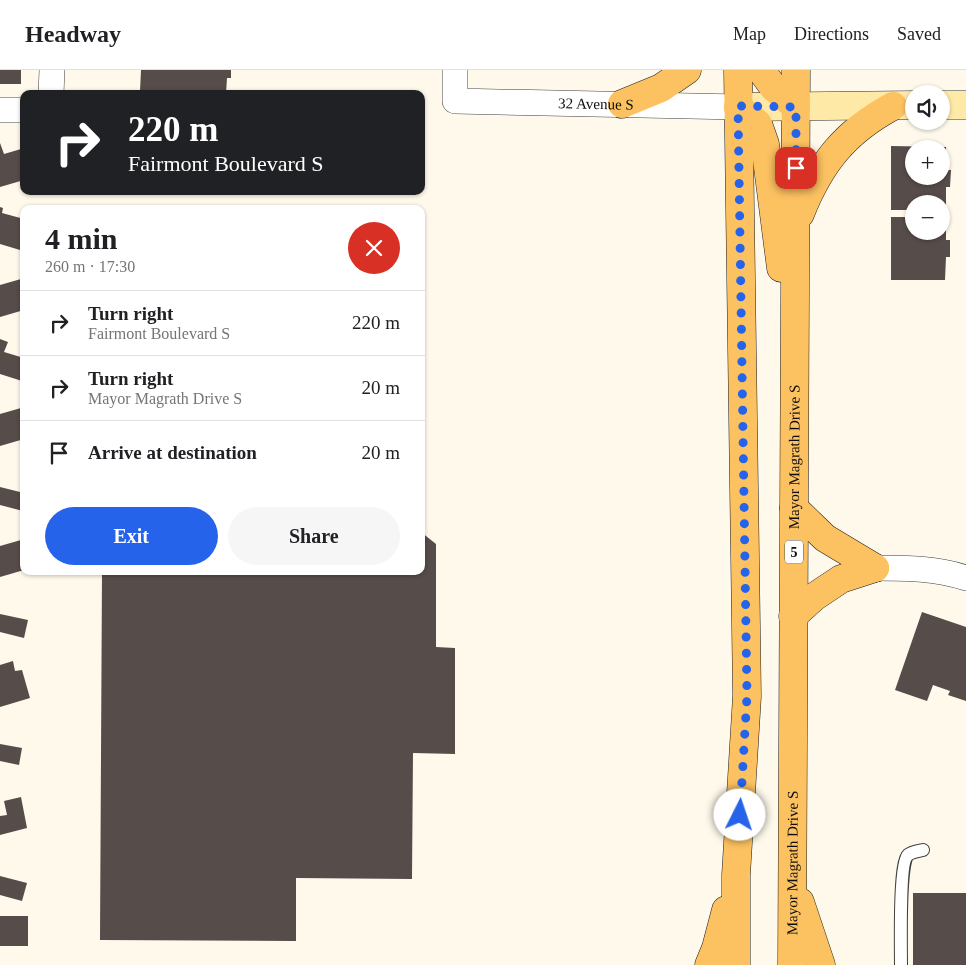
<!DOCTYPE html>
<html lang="en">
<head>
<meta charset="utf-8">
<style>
	:root { --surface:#fff; --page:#f6f6f6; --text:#202124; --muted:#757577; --line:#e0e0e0; --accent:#2563eb }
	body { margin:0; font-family:"Times New Roman",serif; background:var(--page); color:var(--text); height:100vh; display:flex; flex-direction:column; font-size:19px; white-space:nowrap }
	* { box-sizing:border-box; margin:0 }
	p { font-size:16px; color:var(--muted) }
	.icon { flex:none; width:28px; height:28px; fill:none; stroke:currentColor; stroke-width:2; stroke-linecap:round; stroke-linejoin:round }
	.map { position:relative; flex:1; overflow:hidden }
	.sheet { position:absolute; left:20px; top:135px; width:405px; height:370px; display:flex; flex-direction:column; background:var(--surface); border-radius:10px; box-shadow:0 1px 4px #0004 }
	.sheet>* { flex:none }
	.guide { position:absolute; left:20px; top:20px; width:405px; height:105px; border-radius:10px; box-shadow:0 1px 4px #0004; background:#202124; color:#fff; overflow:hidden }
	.fabs { position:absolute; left:905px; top:15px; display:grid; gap:10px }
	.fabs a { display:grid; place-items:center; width:45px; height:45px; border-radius:50%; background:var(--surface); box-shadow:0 1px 4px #0004; font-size:25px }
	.pin { position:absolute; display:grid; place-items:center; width:42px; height:42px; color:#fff; margin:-21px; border-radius:10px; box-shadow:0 2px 8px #0006 }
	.me { position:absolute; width:55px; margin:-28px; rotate:4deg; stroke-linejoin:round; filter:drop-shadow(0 0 4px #0008) }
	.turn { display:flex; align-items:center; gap:18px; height:105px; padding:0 25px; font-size:22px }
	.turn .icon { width:65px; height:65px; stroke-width:2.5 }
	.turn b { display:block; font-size:35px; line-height:42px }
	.round { display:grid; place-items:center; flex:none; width:52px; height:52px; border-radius:26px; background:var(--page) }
	.overview { display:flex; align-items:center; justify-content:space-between; height:85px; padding:0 25px }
	h1 { font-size:30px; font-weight:800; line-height:38px }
	.primary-button { display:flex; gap:10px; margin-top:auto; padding:10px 25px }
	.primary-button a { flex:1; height:58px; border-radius:30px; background:var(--accent); color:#fff; font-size:20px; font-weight:800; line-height:58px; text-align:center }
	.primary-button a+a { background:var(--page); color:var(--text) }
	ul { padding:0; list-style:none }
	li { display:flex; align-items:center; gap:15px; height:65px; padding:0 25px; border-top:1px solid var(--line) }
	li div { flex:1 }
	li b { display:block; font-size:19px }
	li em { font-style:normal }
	header { display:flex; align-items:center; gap:30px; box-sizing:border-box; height:70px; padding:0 25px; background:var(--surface); border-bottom:1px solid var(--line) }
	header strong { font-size:24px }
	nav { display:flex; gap:28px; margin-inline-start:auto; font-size:18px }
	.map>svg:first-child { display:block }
	.building { fill:#564c49; fill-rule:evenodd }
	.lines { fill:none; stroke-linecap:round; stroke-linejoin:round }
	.lane-casing { stroke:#404040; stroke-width:14 }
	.street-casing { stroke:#404040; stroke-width:26 }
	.secondary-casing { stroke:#2f2f2f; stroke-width:29 }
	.primary-casing { stroke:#1e1e1e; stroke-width:29 }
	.lane { stroke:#fff; stroke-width:12 }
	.street { stroke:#fff; stroke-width:25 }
	.secondary { stroke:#ffe9a7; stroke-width:28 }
	.primary { stroke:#fcc160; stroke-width:28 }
	.route { stroke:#2563eb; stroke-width:9; stroke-dasharray:0 16.2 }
	.labels { text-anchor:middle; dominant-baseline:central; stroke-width:5; stroke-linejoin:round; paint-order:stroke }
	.shield { fill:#fff; stroke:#565656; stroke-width:1 }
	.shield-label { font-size:14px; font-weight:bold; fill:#0d0d0d }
	.street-label { font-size:15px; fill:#0d0d0d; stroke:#fff }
</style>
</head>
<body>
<header>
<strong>Headway</strong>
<nav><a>Map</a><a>Directions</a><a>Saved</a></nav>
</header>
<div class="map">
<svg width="966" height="895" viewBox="0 0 966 895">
	<rect width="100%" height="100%" fill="#fff9ec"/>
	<!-- building -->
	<g class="building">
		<rect x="0" y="0" width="21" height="14"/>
		<path d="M141 0H231V8H227L226 24H165L140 21Z"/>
		<path d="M0 73 4 84 21 79 24 89V110L0 117Z"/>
		<path d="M891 76 946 77V100H951L950 117H946V140H941V134H914V140H891ZM914 79H941V106H914Z"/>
		<path d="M0 137 3 138 2 143 24 149V168L20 180 0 174Z"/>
		<path d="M891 147H914V161H941V147H946V170H950V187H946L945 210H891Z"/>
		<path d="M21 209 24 217V240L0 247V215Z"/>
		<path d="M0 269 8 272 4 282 24 288 22 311 0 304Z"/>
		<path d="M21 338 24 347V369L0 376V344Z"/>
		<path d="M0 417 24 423 23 441 0 435Z"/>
		<path d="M421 462 436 474V577L455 578V684L413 683 412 809 296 808V871L100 870 102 501H421Z"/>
		<path d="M21 470 24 480V500L0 507V476Z"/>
		<path d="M922 542 966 557V631L948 625 950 621 933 615 927 631 895 620Z"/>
		<path d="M0 544 28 550 24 568 0 562Z"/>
		<path d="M13 591 15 601 22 600 30 628 0 637V595Z"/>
		<path d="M0 674 22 678 19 695 0 691Z"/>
		<path d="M21 727 27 758 0 765V746L7 745 4 731Z"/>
		<path d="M0 806 27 813 22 831 0 825Z"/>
		<rect x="913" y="823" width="53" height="72"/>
		<rect x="0" y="846" width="28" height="30"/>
	</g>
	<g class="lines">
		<defs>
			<path id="lane" d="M901 895C901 879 899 792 908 785 911 782 919 781 923 780"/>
			<g id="street">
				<path id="s1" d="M455 0V31L738 37"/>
				<path d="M51 24 52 0"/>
				<path d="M0 40H24"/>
				<path d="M875 498C906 498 936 498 966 508"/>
			</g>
			<g id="secondary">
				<path d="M941 35H966"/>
				<path d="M738 37 914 35"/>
			</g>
			<g id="primary">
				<path d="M761 0 774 18 796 37"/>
				<path d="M622 34 661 18 687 0"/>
				<path d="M738 37 758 54 765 74 781 198"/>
				<path d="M800 144C820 93 845 62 893 36"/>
				<path d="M794 438 825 468 875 498"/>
				<path d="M793 546 814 527 841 509 875 498"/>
				<path d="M800 832 821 895"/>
				<path d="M709 895 716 878 726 840"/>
				<path d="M736 895V805L747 626 738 0"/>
				<path id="s2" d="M792 895 796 0"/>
			</g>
		</defs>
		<!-- lane casing -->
		<use href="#lane" class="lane-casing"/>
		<!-- street casing -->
		<use href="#street" class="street-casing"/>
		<!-- secondary casing -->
		<use href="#secondary" class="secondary-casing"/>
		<!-- primary casing -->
		<use href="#primary" class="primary-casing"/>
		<!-- lane -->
		<use href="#lane" class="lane"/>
		<!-- street -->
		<use href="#street" class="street"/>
		<!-- secondary -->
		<use href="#secondary" class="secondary"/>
		<!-- primary -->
		<use href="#primary" class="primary"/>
	</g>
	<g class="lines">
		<!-- route -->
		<path class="route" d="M740 745 747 626 738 36 796 37V98"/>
	</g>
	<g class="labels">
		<!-- shield labels -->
		<rect class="shield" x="785" y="470.5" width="18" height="23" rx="4"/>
		<g class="shield-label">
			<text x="794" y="482">5</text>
		</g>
		<!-- street labels -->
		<g class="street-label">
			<text stroke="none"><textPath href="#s1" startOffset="172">32 Avenue S</textPath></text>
			<text stroke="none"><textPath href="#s2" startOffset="508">Mayor Magrath Drive S</textPath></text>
			<text stroke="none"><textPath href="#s2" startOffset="102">Mayor Magrath Drive S</textPath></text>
		</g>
	</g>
</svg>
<div class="fabs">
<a><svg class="icon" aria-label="sound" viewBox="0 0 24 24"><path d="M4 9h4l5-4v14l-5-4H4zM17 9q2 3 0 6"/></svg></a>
<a>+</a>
<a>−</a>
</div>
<div class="pin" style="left:796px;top:98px;background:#d93025"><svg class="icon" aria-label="arrive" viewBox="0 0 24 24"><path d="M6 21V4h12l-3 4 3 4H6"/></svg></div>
<svg class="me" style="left:740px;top:745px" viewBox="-20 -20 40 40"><circle r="19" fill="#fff"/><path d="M0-13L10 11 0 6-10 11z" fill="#2563eb"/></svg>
<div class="guide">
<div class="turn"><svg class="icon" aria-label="right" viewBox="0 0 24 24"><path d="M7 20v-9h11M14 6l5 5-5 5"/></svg><div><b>220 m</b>Fairmont Boulevard S</div></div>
</div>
<section class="sheet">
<div class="overview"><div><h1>4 min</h1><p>260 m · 17:30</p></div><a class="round" style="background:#d93025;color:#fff"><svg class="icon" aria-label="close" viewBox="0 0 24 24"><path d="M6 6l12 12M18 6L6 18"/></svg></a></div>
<ul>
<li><svg class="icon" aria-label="right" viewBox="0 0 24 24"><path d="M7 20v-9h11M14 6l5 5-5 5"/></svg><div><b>Turn right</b><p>Fairmont Boulevard S</p></div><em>220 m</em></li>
<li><svg class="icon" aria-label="right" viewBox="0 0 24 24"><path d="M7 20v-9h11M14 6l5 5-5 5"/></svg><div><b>Turn right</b><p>Mayor Magrath Drive S</p></div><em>20 m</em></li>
<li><svg class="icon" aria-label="arrive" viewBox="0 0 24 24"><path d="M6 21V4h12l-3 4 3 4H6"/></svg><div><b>Arrive at destination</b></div><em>20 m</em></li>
</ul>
<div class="primary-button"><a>Exit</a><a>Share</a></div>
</section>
</div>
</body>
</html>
